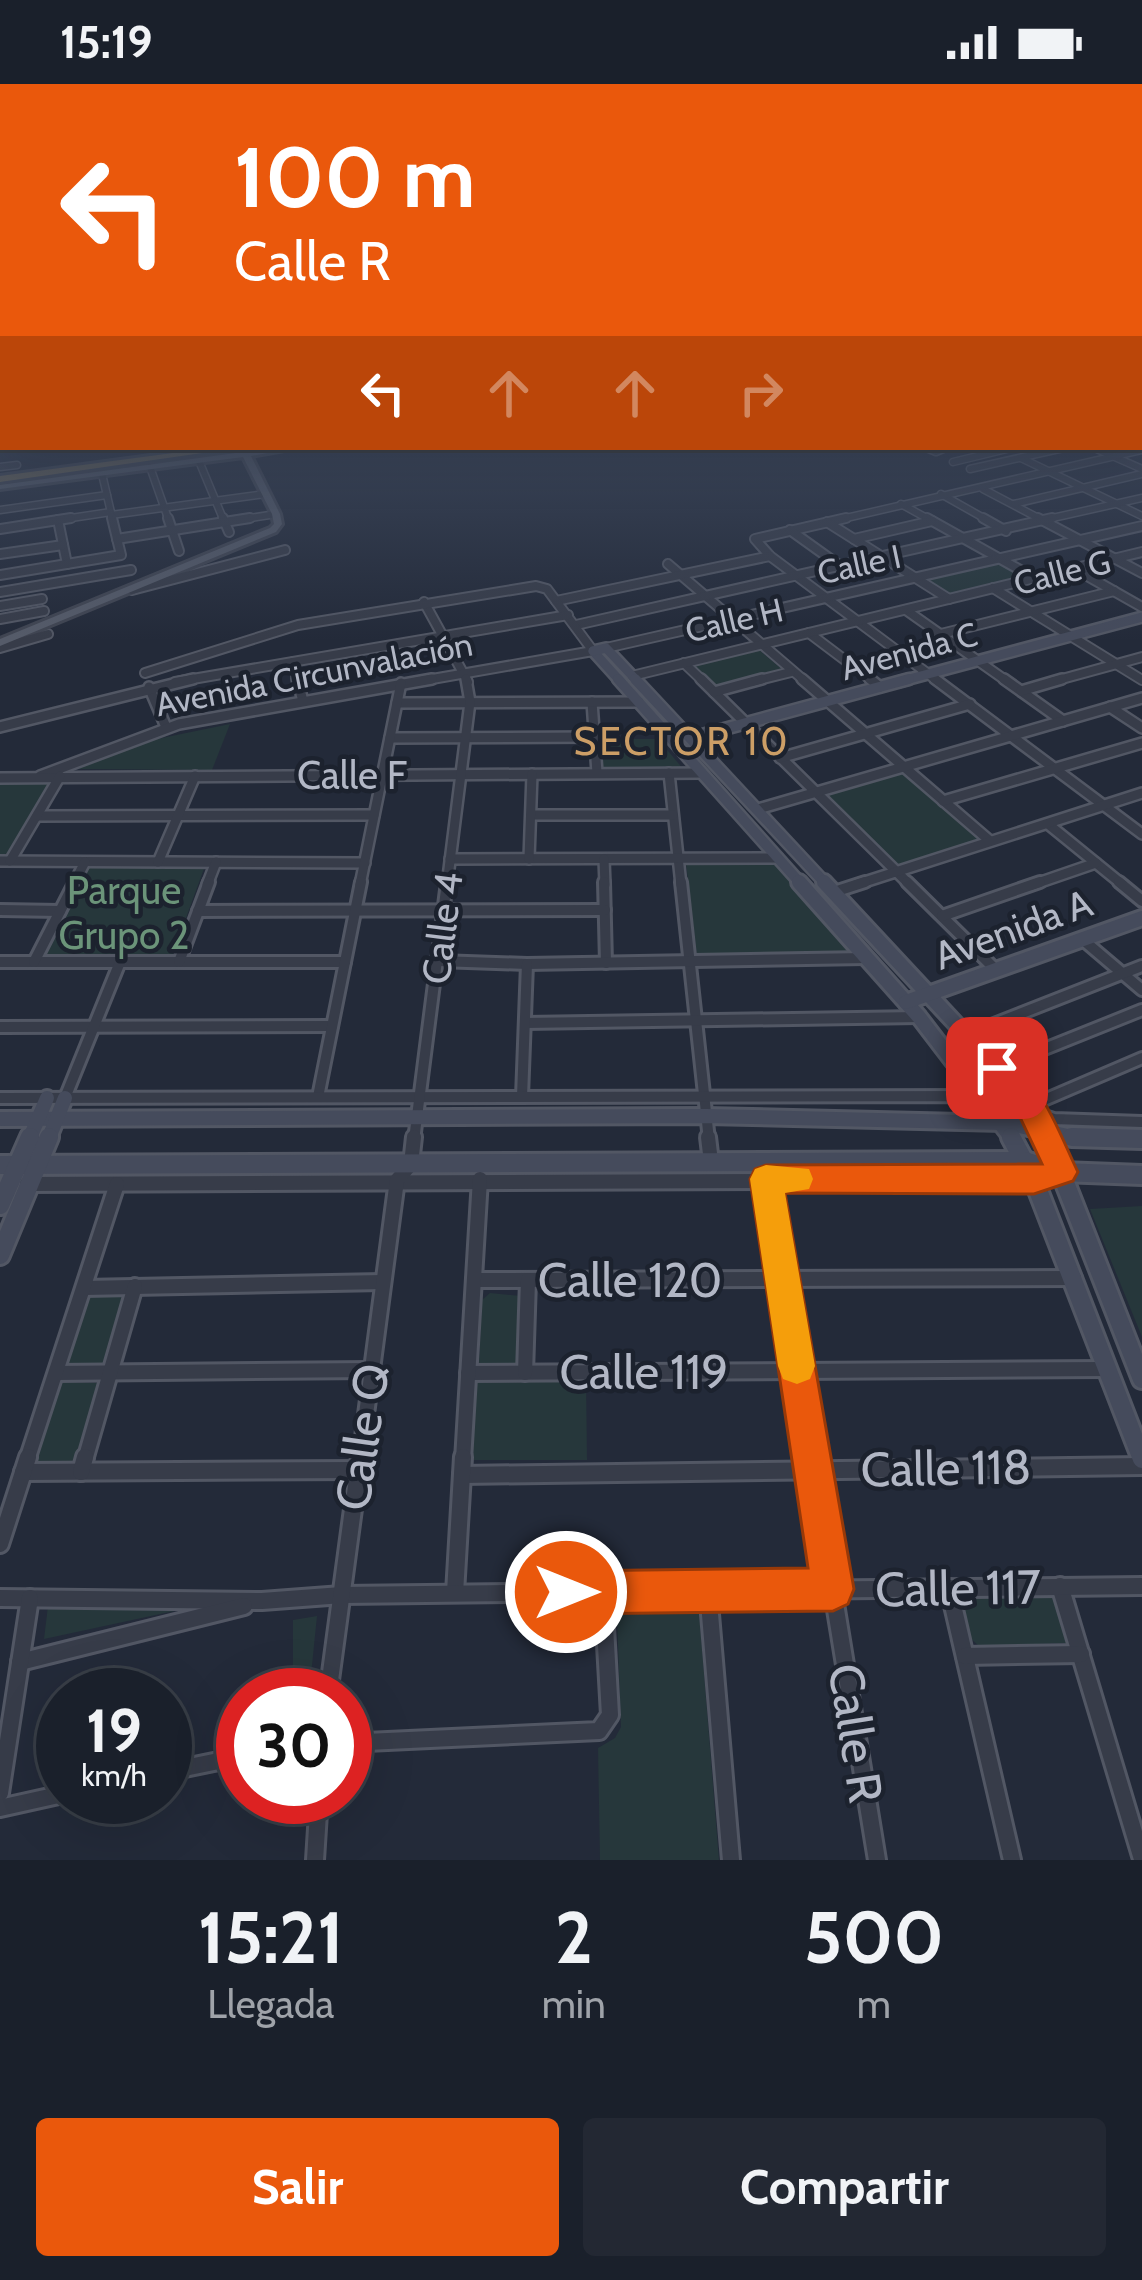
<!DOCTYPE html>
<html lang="es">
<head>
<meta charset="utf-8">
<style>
	:root { --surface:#1a202b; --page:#232833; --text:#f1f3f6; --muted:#9fa3a9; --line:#383e47; --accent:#ea580c }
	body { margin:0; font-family:Cabin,sans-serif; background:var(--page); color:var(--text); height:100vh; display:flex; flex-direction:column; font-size:45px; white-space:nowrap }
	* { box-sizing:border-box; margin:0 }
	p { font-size:39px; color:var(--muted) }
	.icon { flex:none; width:66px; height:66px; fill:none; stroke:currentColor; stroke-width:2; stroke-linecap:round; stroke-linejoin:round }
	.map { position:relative; height:1776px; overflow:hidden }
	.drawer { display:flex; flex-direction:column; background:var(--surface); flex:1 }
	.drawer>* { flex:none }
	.top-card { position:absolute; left:0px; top:0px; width:1143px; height:366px; box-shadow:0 12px 48px #0002,0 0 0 3px var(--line); background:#ea580c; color:#fff; overflow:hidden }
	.speed { position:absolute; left:36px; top:1584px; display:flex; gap:24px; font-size:60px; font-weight:700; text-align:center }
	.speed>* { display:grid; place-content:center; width:156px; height:156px; border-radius:50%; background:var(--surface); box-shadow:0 12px 48px #0002,0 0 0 3px var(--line); line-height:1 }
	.speed small { font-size:30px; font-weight:400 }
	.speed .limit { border:18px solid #d22; background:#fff; color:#111 }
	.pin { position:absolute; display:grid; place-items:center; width:102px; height:102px; color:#fff; margin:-51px; border-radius:24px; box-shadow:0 6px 18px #0006 }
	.me { position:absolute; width:132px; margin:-66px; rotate:90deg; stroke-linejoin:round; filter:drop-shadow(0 0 9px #0008) }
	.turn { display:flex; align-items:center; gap:42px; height:252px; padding:0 36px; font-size:54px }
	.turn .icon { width:156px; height:156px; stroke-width:2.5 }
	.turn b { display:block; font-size:84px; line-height:102px }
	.lanes { display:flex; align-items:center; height:114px; padding:0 36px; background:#0003; justify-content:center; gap:60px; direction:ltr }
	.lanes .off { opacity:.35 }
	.eta { display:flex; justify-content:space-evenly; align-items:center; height:204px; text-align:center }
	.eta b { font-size:72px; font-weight:700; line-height:84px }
	.primary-button { display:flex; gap:24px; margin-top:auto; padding:24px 36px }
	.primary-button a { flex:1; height:138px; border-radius:12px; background:var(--accent); color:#fff; font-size:48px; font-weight:700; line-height:138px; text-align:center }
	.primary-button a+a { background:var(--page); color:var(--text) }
	.status { display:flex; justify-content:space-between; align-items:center; height:84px; padding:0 60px; background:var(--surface); direction:ltr }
	.status svg { height:33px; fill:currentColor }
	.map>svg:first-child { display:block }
	.green { fill:#26373b }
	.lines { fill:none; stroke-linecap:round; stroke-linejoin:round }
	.street-far5-casing { stroke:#525764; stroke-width:9 }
	.street-far4-casing { stroke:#525764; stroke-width:12 }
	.street-far3-casing { stroke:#525764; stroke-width:14 }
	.street-far2-casing { stroke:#525764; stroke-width:16 }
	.street-far1-casing { stroke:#525764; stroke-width:20 }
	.street-casing { stroke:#525764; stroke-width:22 }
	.secondary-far3-casing { stroke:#525764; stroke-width:14 }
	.secondary-far2-casing { stroke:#525764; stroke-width:15 }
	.secondary-far1-casing { stroke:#525764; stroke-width:20 }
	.secondary-casing { stroke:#525764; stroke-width:24 }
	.primary-casing { stroke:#404552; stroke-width:6 }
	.highway-casing { stroke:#3f4451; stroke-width:6 }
	.street-far5 { stroke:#373c49; stroke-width:6 }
	.street-far4 { stroke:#373c49; stroke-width:8 }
	.street-far3 { stroke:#373c49; stroke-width:9 }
	.street-far2 { stroke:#373c49; stroke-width:10 }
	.street-far1 { stroke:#373c49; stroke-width:14 }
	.street { stroke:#373c49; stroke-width:16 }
	.secondary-far3 { stroke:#454b5c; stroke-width:9 }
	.secondary-far2 { stroke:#454b5c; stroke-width:10 }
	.secondary-far1 { stroke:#454b5c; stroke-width:14 }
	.secondary { stroke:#454b5c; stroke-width:18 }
	.primary { fill:#555b69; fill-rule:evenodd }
	.highway { fill:#6f6755; fill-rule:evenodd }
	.route { fill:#ea580c; stroke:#983908; stroke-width:3 }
	.slow { fill:#f59e0b }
	.labels { text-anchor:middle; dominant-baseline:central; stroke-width:9; stroke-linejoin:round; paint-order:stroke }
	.far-street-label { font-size:33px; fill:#b2b7c5; stroke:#1c222e }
	.far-quarter-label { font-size:39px; letter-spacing:3px; fill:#cc9e66; stroke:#1c222e }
	.street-label { font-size:39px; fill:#b2b7c5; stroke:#1c222e }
	.park-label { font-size:39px; fill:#6b9479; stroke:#1c222e }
	.near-street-label { font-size:48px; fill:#b2b7c5; stroke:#1c222e }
</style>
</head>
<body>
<div class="status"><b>15:19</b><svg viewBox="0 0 49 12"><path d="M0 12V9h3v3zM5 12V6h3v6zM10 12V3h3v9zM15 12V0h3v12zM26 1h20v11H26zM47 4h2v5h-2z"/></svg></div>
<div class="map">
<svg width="1142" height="1776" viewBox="0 0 1142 1776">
	<rect width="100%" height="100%" fill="#232a39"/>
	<!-- green -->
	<g class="green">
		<path d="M999 478 1026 495 951 513 925 496Z"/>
		<path d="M758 565 784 587 715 605 690 581Z"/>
		<path d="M230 640 212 686 78 685 118 663Z"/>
		<path d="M598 655H658L684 686 600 688Z"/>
		<path d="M901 687 983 759 898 785 822 710Z"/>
		<path d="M55 695 11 769 0 771V696Z"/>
		<path d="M686 779 778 780 852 868 697 872Z"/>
		<path d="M88 782H205L171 875 42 876Z"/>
		<path d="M1142 1122V1253L1090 1125Z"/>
		<path d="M126 1209 105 1283H66L89 1210Z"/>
		<path d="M490 1209 522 1212 518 1282 479 1280 482 1216Z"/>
		<path d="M586 1293 587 1376H472L477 1294Z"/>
		<path d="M58 1298 100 1299 75 1381H29Z"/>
		<path d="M964 1510H1049L1056 1516 1066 1559 979 1562 969 1553 961 1516Z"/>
		<path d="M629 1514H685L699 1527 719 1776H600L598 1664 615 1654 621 1643 617 1533 623 1516Z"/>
		<path d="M202 1521 44 1555 48 1522Z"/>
		<path d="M317 1532 309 1611H293V1536Z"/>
	</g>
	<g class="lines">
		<defs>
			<g id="street-far5">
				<path d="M924 363 936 368 948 363"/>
				<path d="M1092 363 1142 385"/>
				<path d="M1021 374 1142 432"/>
				<path d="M199 377 224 437"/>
				<path d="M953 378 1015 363"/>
				<path d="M0 383 17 381"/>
				<path d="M150 383 169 437"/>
				<path d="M970 385 1068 363"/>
				<path d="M102 390 113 437"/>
				<path d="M983 405 1044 437"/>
				<path d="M941 410 989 437"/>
				<path d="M901 420 932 437"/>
				<path d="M1014 420 1142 390"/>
				<path d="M0 426 107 411"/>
				<path d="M111 431 265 410"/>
				<path d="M51 437 111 428"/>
				<path d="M231 437 276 430"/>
				<path d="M833 437 1142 366"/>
				<path d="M1039 437 1142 414"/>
			</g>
			<g id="street-far4">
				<path d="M168 434 179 467"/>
				<path d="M223 434 229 448"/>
				<path d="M846 434 755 455 770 472 939 598"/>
				<path d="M927 434 1022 487"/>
				<path d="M983 434 1006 447"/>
				<path d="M1038 434 1142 489"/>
				<path d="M58 436 67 480"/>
				<path d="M827 438 949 515"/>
				<path d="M0 445 71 434"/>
				<path d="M790 446 843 484"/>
				<path d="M117 455 250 434"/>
				<path d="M854 455 932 437"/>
				<path d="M0 470 63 461"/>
				<path d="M668 480 806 598"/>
				<path d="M1075 485 1142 523"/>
				<path d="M0 491 121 471 112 434"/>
				<path d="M993 504 1142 596"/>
				<path d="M132 506 285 466"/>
				<path d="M0 508 131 486"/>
				<path d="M556 517 770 472"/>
				<path d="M424 518 468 598"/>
				<path d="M0 522 42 515"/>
				<path d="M906 526 1008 598"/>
				<path d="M0 535 44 527"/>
				<path d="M576 541 1052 434"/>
				<path d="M809 549 874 598"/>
				<path d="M941 550 1114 507"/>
				<path d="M0 564 48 550"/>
				<path d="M606 564 1142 442"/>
				<path d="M293 578 298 598"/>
				<path d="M684 579 704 598"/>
				<path d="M145 589 298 541 536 502 547 505 593 567 415 598"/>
				<path d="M632 592 1142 468"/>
				<path d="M175 598 568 531"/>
				<path d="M751 598 791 588"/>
				<path d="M1051 598 1142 573"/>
			</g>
			<g id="street-far3">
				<path d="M297 595 303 617"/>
				<path d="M701 595 910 801"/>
				<path d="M802 595 990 757"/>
				<path d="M870 595 880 603"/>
				<path d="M935 595 1142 750"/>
				<path d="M1004 595 1063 637"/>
				<path d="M149 603 166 643"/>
				<path d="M1021 607 1062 595"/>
				<path d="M714 608 762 595"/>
				<path d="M592 618 597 689"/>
				<path d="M397 619 639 618"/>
				<path d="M1110 623 1142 644"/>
				<path d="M0 643 193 595"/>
				<path d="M390 654 594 653"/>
				<path d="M780 674 970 620"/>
				<path d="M669 689 681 801"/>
				<path d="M40 692 179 640 432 595"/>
				<path d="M0 694 702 689"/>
				<path d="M943 717 1142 659"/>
				<path d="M758 725 1142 614"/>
				<path d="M531 731H673"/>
				<path d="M37 732 374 731"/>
				<path d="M1048 740 1123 801"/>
				<path d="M450 775 778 774"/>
				<path d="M529 775 532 690"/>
				<path d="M604 775 605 801"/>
				<path d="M0 777 365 779"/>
				<path d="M10 777 60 692"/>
				<path d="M158 778 195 692"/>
				<path d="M73 801 85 778"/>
				<path d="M207 801 216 778"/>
				<path d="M360 801 401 599"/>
				<path d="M447 801 470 618 466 595"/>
				<path d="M855 801 1142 709"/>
				<path d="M1032 801 1096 779"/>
			</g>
			<g id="street-far2">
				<path d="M604 798 606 879"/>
				<path d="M681 798 709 1056"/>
				<path d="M907 798 996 886"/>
				<path d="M1119 798 1142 817"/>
				<path d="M834 808 865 798"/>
				<path d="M0 826 60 827"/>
				<path d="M198 827 605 826"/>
				<path d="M942 832 1040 798"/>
				<path d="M1082 855 1142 906"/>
				<path d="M439 877 527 880 866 874"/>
				<path d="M0 878H345"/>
				<path d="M34 878 75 798"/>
				<path d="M179 878 209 798"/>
				<path d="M525 939 919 933"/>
				<path d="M0 943 332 942"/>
				<path d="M966 951 1142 882"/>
				<path d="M997 984 1142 926"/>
				<path d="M318 1013 361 798"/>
				<path d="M522 1013 527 880"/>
				<path d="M0 1014 984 1012 1054 1035 1142 1038"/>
				<path d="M65 1014 120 878"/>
				<path d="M1030 1022 1142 974"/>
				<path d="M414 1056 447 798"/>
			</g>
			<g id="street-far1">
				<path d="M708 1053 711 1078"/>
				<path d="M766 1095 812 1376"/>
				<path d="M27 1100 1034 1096 1058 1089"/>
				<path d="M474 1196 1074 1194"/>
				<path d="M84 1204 383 1198"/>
				<path d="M56 1289 371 1286"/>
				<path d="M468 1289 1108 1285"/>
				<path d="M525 1289 528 1196"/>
				<path d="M27 1376 117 1100"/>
				<path d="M85 1376 135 1202"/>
				<path d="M360 1376 397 1096 411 1080 414 1053"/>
				<path d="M463 1376 480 1095"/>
			</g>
			<g id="street">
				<path d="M811 1373 877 1776"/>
				<path d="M23 1388 358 1386"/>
				<path d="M81 1388 85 1373"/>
				<path d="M462 1391 1142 1382"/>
				<path d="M0 1460 28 1373"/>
				<path d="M1060 1502 1142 1775"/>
				<path d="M949 1504 1012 1776"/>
				<path d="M708 1507 731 1776"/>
				<path d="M455 1509 463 1373"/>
				<path d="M0 1514 262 1517 342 1511 1142 1502"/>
				<path d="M965 1572 1081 1570"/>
				<path d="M20 1578 244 1522"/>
				<path d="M328 1611 360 1373"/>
				<path d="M345 1659 599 1647 610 1631 603 1508"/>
				<path d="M165 1688 243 1672"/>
				<path d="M0 1709 30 1514"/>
				<path d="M0 1724 63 1710"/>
				<path d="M315 1776 319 1713"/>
			</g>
			<g id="secondary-far3">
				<path d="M593 567 621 598"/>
				<path d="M593 567 606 564 638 598"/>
				<path d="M898 598 1142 533"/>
			</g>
			<g id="secondary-far2">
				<path d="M618 595 802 801"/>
				<path d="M635 595 827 801"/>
				<path d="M691 654 909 595"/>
			</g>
			<g id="secondary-far1">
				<path d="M799 798 919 933 1013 1056"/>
				<path d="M824 798 1022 1011 1048 1056"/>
				<path d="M906 918 1142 834"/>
				<path d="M0 1035 706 1032 1004 1039 1073 1053 1142 1055"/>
				<path d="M29 1056 47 1014"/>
				<path d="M48 1056 65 1014"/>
			</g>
			<g id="secondary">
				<path d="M1011 1053 1034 1096 1142 1375"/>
				<path d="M1047 1053 1142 1295"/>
				<path d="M1072 1053 1142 1055"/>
				<path d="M0 1081 1025 1077 1061 1088 1142 1091"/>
				<path d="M0 1121 30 1053"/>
				<path d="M0 1171 49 1053"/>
			</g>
			<path id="primary" d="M280 363H301L251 372 280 430 282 440 276 448 0 562V555L270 444 274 440 272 430 243 373 0 405V401Z"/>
			<path id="highway" d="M218 363H244L0 398V392Z"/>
		</defs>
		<!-- street-far5 casing -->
		<use href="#street-far5" class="street-far5-casing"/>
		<!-- street-far4 casing -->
		<use href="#street-far4" class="street-far4-casing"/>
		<!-- street-far3 casing -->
		<use href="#street-far3" class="street-far3-casing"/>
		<!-- street-far2 casing -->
		<use href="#street-far2" class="street-far2-casing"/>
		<!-- street-far1 casing -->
		<use href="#street-far1" class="street-far1-casing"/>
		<!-- street casing -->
		<use href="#street" class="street-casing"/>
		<!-- secondary-far3 casing -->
		<use href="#secondary-far3" class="secondary-far3-casing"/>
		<!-- secondary-far2 casing -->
		<use href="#secondary-far2" class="secondary-far2-casing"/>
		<!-- secondary-far1 casing -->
		<use href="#secondary-far1" class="secondary-far1-casing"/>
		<!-- secondary casing -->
		<use href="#secondary" class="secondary-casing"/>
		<!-- primary casing -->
		<use href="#primary" class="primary-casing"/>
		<!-- highway casing -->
		<use href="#highway" class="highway-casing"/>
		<!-- street-far5 -->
		<use href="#street-far5" class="street-far5"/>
		<!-- street-far4 -->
		<use href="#street-far4" class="street-far4"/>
		<!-- street-far3 -->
		<use href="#street-far3" class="street-far3"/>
		<!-- street-far2 -->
		<use href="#street-far2" class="street-far2"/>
		<!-- street-far1 -->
		<use href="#street-far1" class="street-far1"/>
		<!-- street -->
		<use href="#street" class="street"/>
		<!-- secondary-far3 -->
		<use href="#secondary-far3" class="secondary-far3"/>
		<!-- secondary-far2 -->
		<use href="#secondary-far2" class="secondary-far2"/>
		<!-- secondary-far1 -->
		<use href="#secondary-far1" class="secondary-far1"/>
		<!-- secondary -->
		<use href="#secondary" class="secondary"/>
		<!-- primary -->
		<use href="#primary" class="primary"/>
		<!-- highway -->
		<use href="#highway" class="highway"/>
	</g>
	<!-- sky -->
	<linearGradient id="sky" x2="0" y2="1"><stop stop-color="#13171f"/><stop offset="0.55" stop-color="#3f4a5f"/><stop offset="1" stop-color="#3f4a5f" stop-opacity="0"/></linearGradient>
	<rect width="1142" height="556" fill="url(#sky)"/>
	<!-- route -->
	<path class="route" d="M997 973C1039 986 1060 1052 1078 1088L1073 1097 1034 1110 785 1109 854 1505 848 1520 833 1527 566 1530 551 1523 545 1508 551 1493 566 1487 808 1484 750 1095 755 1085 766 1081 1042 1080 1018 1029 982 984 987 976Z"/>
	<!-- slow -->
	<path class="slow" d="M766 1081 809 1085 813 1095 809 1105 785 1109 815 1282 810 1295 797 1300 783 1295 778 1282 750 1095 755 1085Z"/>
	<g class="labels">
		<!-- far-street labels -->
		<g class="far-street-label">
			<text transform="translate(859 480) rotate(-12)">Calle I</text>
			<text transform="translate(1062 488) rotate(-14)">Calle G</text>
			<text transform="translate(734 536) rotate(-13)">Calle H</text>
			<text transform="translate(909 567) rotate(-15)">Avenida C</text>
			<text transform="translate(314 590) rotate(-11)">Avenida Circunvalación</text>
		</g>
		<!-- far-quarter labels -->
		<g class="far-quarter-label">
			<text x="682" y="657">SECTOR 10</text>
		</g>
		<!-- street labels -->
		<g class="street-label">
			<text x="352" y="691">Calle F</text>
			<text transform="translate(442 844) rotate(-83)">Calle 4</text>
			<text transform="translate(1013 845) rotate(-20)">Avenida A</text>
		</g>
		<!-- park labels -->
		<g class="park-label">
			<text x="124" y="806">Parque<tspan x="124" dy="45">Grupo 2</tspan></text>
		</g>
		<!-- near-street labels -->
		<g class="near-street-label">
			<text x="630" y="1196">Calle 120</text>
			<text x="644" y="1288">Calle 119</text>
			<text transform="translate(362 1353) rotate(-82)">Calle Q</text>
			<text transform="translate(946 1384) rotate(-1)">Calle 118</text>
			<text transform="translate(958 1504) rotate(-1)">Calle 117</text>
			<text transform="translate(856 1649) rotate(81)">Calle R</text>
		</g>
	</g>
</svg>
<div class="speed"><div>19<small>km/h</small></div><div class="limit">30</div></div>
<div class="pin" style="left:997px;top:984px;background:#d93025"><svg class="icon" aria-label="arrive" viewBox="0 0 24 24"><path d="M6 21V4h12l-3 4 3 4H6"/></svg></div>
<svg class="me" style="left:566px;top:1508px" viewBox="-20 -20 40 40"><circle r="17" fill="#ea580c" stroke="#fff" stroke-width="3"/><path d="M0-11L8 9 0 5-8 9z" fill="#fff"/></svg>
<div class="top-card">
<div class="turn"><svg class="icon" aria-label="left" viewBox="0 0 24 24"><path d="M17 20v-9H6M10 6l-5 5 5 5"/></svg><div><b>100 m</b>Calle R</div></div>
<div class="lanes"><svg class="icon" aria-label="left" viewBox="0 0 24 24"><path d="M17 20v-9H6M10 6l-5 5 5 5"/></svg><svg class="icon off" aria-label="ahead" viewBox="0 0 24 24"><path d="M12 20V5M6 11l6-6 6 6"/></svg><svg class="icon off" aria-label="ahead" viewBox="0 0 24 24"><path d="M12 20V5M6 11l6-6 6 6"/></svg><svg class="icon off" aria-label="right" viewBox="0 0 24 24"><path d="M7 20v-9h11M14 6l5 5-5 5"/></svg></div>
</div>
</div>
<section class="drawer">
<div class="eta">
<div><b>15:21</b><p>Llegada</p></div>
<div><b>2</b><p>min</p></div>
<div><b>500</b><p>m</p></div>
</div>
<div class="primary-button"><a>Salir</a><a>Compartir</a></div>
</section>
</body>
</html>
